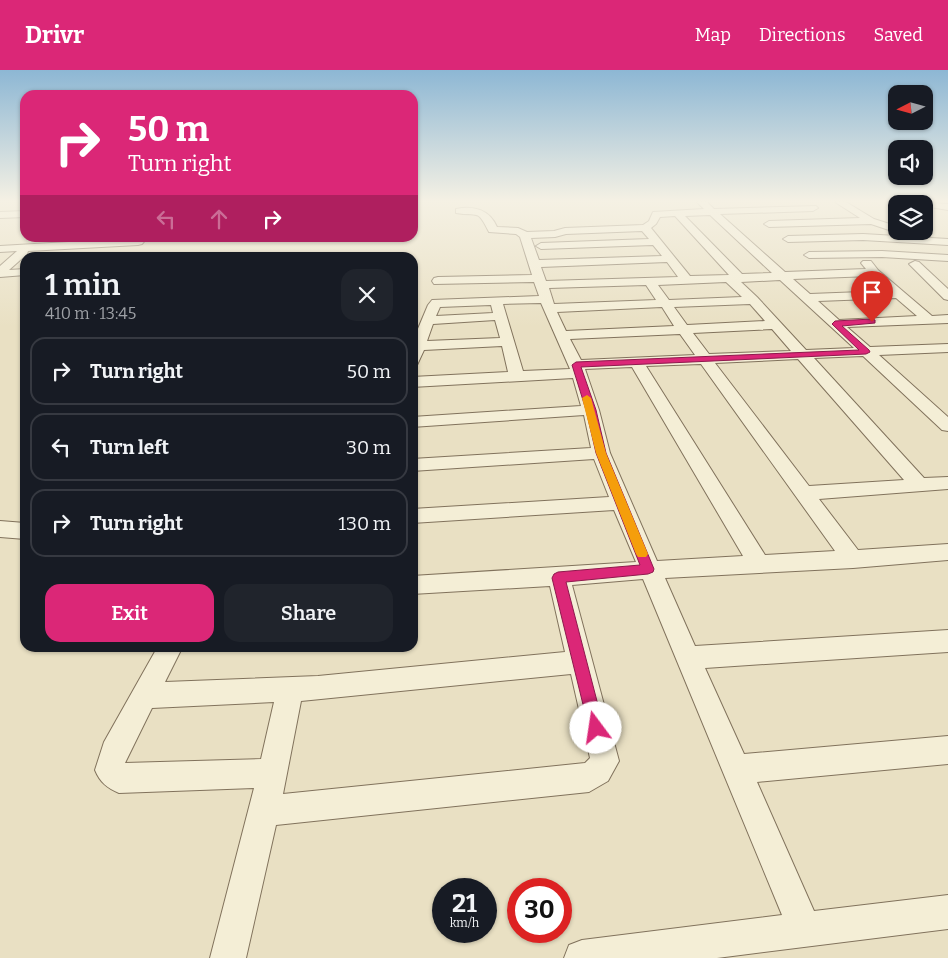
<!DOCTYPE html>
<html lang="en">
<head>
<meta charset="utf-8">
<style>
	:root { --surface:#171b24; --page:#20242c; --text:#f1f3f6; --muted:#9ea1a6; --line:#363941; --accent:#db2777 }
	body { margin:0; font-family:Bitter,serif; background:var(--page); color:var(--text); height:100vh; display:flex; flex-direction:column; font-size:19px; white-space:nowrap }
	* { box-sizing:border-box; margin:0 }
	p { font-size:16px; color:var(--muted) }
	.icon { flex:none; width:28px; height:28px; fill:none; stroke:currentColor; stroke-width:2; stroke-linecap:round; stroke-linejoin:round }
	.map { position:relative; flex:1; overflow:hidden }
	.panel { position:absolute; left:20px; top:182px; width:398px; height:400px; display:flex; flex-direction:column; background:var(--surface); border-radius:15px; box-shadow:0 1px 4px #0004 }
	.panel>* { flex:none }
	.hud { position:absolute; left:20px; top:20px; width:398px; height:152px; border-radius:15px; box-shadow:0 1px 4px #0004; background:#db2777; color:#fff; overflow:hidden }
	.needle { width:32px; rotate:264deg }
	.controls { position:absolute; left:888px; top:15px; display:grid; gap:10px }
	.controls a { display:grid; place-items:center; width:45px; height:45px; border-radius:10px; background:var(--surface); box-shadow:0 1px 4px #0004; font-size:25px }
	.speed { position:absolute; left:432px; top:808px; display:flex; gap:10px; font-size:25px; font-weight:700; text-align:center }
	.speed>* { display:grid; place-content:center; width:65px; height:65px; border-radius:50%; background:var(--surface); box-shadow:0 1px 4px #0004; line-height:1 }
	.speed small { font-size:12px; font-weight:400 }
	.speed .limit { border:8px solid #d22; background:#fff; color:#111 }
	.pin { position:absolute; display:grid; place-items:center; width:42px; height:42px; color:#fff; margin:-51px -21px; border-radius:50% 50% 50% 0; rotate:-45deg; box-shadow:0 0 5px #0007 }
	.pin .icon { rotate:45deg }
	.me { position:absolute; width:55px; margin:-28px; rotate:346deg; stroke-linejoin:round; filter:drop-shadow(0 0 4px #0008) }
	.turn { display:flex; align-items:center; gap:18px; height:105px; padding:0 25px; font-size:22px }
	.turn .icon { width:65px; height:65px; stroke-width:2.5 }
	.turn b { display:block; font-size:35px; line-height:42px }
	.lanes { display:flex; align-items:center; height:48px; padding:0 25px; background:#0003; justify-content:center; gap:25px; direction:ltr }
	.lanes .off { opacity:.35 }
	.round { display:grid; place-items:center; flex:none; width:52px; height:52px; border-radius:15px; background:var(--page) }
	.summary { display:flex; align-items:center; justify-content:space-between; height:85px; padding:0 25px }
	h1 { font-size:30px; font-weight:600; line-height:38px }
	.action { display:flex; gap:10px; margin-top:auto; padding:10px 25px }
	.action a { flex:1; height:58px; border-radius:15px; background:var(--accent); color:#fff; font-size:20px; font-weight:600; line-height:58px; text-align:center }
	.action a+a { background:var(--page); color:var(--text) }
	ul { padding:0; list-style:none }
	li { display:flex; align-items:center; gap:15px; height:68px; margin:0 10px 8px; padding:0 15px; border:2px solid var(--line); border-radius:15px }
	li div { flex:1 }
	li b { display:block; font-size:19px }
	li em { font-style:normal }
	header { display:flex; align-items:center; gap:30px; box-sizing:border-box; height:70px; padding:0 25px; background:var(--accent); color:#fff }
	header strong { font-size:24px }
	nav { display:flex; gap:28px; margin-inline-start:auto; font-size:18px }
	.map>svg:first-child { display:block }
	.lines { fill:none; stroke-linecap:round; stroke-linejoin:round }
	.street-casing { stroke:#81725c; stroke-width:2 }
	.street { fill:#f4eed6; fill-rule:evenodd }
	.route { fill:#db2777; stroke:#8e194d }
	.slow { fill:#f59e0b }
</style>
</head>
<body>
<header>
<strong>Drivr</strong>
<nav><a>Map</a><a>Directions</a><a>Saved</a></nav>
</header>
<div class="map">
<svg width="948" height="888" viewBox="0 0 948 888">
	<rect width="100%" height="100%" fill="#e9e0c3"/>
	<g class="lines">
		<defs>
			<g id="street">
				<path d="M697 132H707L714 139 816 136 818 138 813 141 720 144 785 202 866 199 861 193 863 191H871L878 200 932 246 948 245V253L847 257 870 277 948 274V282L879 285 948 347V361L942 360 863 286 814 288 924 408 948 407V419L819 429 858 480 948 474V490L853 498 665 508 695 576 948 560V582L705 598 744 684 948 666V694L757 712 814 841 948 825V859L717 888H564L569 875 582 870 782 845 643 509 572 515 619 691 608 711 589 722 276 755 246 888H210L254 718 119 723C107 718 100 712 95 700L104 672 157 578H182L165 612 318 606 565 582 550 516 412 524V506L636 492 614 440 412 453V439L609 427 594 389 412 401V389L591 378 584 345 412 357V347L581 336 573 308 412 317V307L508 302 502 276 424 280 417 295 412 296V273L428 235 432 230 539 226 534 212 434 214 432 211 434 208 438 207 532 205 520 167 516 164 489 162C477 138 479 147 456 143V139C474 135 490 140 497 157L518 158 527 162 554 161 565 158 643 155 649 151 653 142 704 139ZM710 145 772 203 742 204 685 146ZM675 146 729 205 690 206 651 158 656 154 660 147ZM642 161 649 169 541 173 536 176 541 179 653 175 662 186 539 190 531 168 555 167 566 164ZM667 192 678 207 546 211 541 197ZM871 206 888 221 810 224 793 209ZM780 210 854 278 806 280 757 227 741 212ZM726 212 742 227 669 230 658 215ZM646 215 656 230 554 234 549 218ZM896 228 917 246 839 250 818 231ZM541 233 570 299 523 301 503 234ZM750 234 765 251 687 255 674 237ZM491 235 493 243 436 246 440 237ZM662 237 674 256 566 261 557 242ZM495 250 500 268 427 271 433 254ZM772 259 791 281 709 284 693 263ZM680 264 695 285 581 290 570 269ZM798 289 904 410 809 416 715 293ZM701 294 835 481 765 485 646 296ZM632 297 743 486 657 491 610 383 599 340 585 299ZM571 604 590 688 585 693 283 724 301 631ZM274 632 261 689 125 693 152 638Z"/>
				<path d="M835 132H846L874 149 896 156V161H899H892L871 154 769 157 764 154 769 151 860 148Z"/>
				<path d="M913 132 948 134V140L924 136V134H914Z"/>
				<path d="M25 141V147L0 148V142Z"/>
				<path d="M863 164 948 169V175L863 170 788 172 783 169 788 166Z"/>
				<path d="M137 168H147L142 174 138 175 28 181 27 184 9 200 25 199V205L0 207V196L17 181 0 182V176Z"/>
				<path d="M882 181 948 185V191L882 187 809 188 804 185 809 182Z"/>
				<path d="M915 191 919 192 948 219V230L944 229 909 194Z"/>
				<path d="M0 451 25 453V469L0 467Z"/>
			</g>
		</defs>
		<!-- street casing -->
		<use href="#street" class="street-casing"/>
		<!-- street -->
		<use href="#street" class="street"/>
	</g>
	<!-- sky -->
	<linearGradient id="sky" x2="0" y2="1"><stop stop-color="#8db7d4"/><stop offset="0.51" stop-color="#f5f1e4"/><stop offset="1" stop-color="#f5f1e4" stop-opacity="0"/></linearGradient>
	<rect width="948" height="257" fill="url(#sky)"/>
	<!-- route -->
	<path class="route" d="M872 249 875 250V253L842 256 869 280 870 282 866 284 581 297 596 340 606 383 654 499 653 502 648 504 566 512 604 658 602 663 596 665 590 663 552 508 554 504 558 502 640 495 596 383 586 340 572 295 576 292 859 280 832 254 835 251Z"/>
	<!-- slow -->
	<path class="slow" d="M587 325 591 328 606 383 648 484 646 487H638L636 484 596 383 582 328Z"/>
</svg>
<div class="controls">
<a><svg class="needle" viewBox="-14 -14 28 28"><path d="M0-13l5 13h-10z" fill="#e53935"/><path d="M0 13l5-13h-10z" fill="#9ea1a6"/></svg></a>
<a><svg class="icon" aria-label="sound" viewBox="0 0 24 24"><path d="M4 9h4l5-4v14l-5-4H4zM17 9q2 3 0 6"/></svg></a>
<a><svg class="icon" aria-label="layers" viewBox="0 0 24 24"><path d="M12 4l9 5-9 5-9-5zM3 14l9 5 9-5"/></svg></a>
</div>
<div class="speed"><div>21<small>km/h</small></div><div class="limit">30</div></div>
<div class="pin" style="left:872px;top:252px;background:#d93025"><svg class="icon" aria-label="arrive" viewBox="0 0 24 24"><path d="M6 21V4h12l-3 4 3 4H6"/></svg></div>
<svg class="me" style="left:596px;top:658px" viewBox="-20 -20 40 40"><circle r="19" fill="#fff"/><path d="M0-13L10 11 0 6-10 11z" fill="#db2777"/></svg>
<div class="hud">
<div class="turn"><svg class="icon" aria-label="right" viewBox="0 0 24 24"><path d="M7 20v-9h11M14 6l5 5-5 5"/></svg><div><b>50 m</b>Turn right</div></div>
<div class="lanes"><svg class="icon off" aria-label="left" viewBox="0 0 24 24"><path d="M17 20v-9H6M10 6l-5 5 5 5"/></svg><svg class="icon off" aria-label="ahead" viewBox="0 0 24 24"><path d="M12 20V5M6 11l6-6 6 6"/></svg><svg class="icon" aria-label="right" viewBox="0 0 24 24"><path d="M7 20v-9h11M14 6l5 5-5 5"/></svg></div>
</div>
<section class="panel">
<div class="summary"><div><h1>1 min</h1><p>410 m · 13:45</p></div><a class="round"><svg class="icon" aria-label="close" viewBox="0 0 24 24"><path d="M6 6l12 12M18 6L6 18"/></svg></a></div>
<ul>
<li><svg class="icon" aria-label="right" viewBox="0 0 24 24"><path d="M7 20v-9h11M14 6l5 5-5 5"/></svg><div><b>Turn right</b></div><em>50 m</em></li>
<li><svg class="icon" aria-label="left" viewBox="0 0 24 24"><path d="M17 20v-9H6M10 6l-5 5 5 5"/></svg><div><b>Turn left</b></div><em>30 m</em></li>
<li><svg class="icon" aria-label="right" viewBox="0 0 24 24"><path d="M7 20v-9h11M14 6l5 5-5 5"/></svg><div><b>Turn right</b></div><em>130 m</em></li>
</ul>
<div class="action"><a>Exit</a><a>Share</a></div>
</section>
</div>
</body>
</html>
